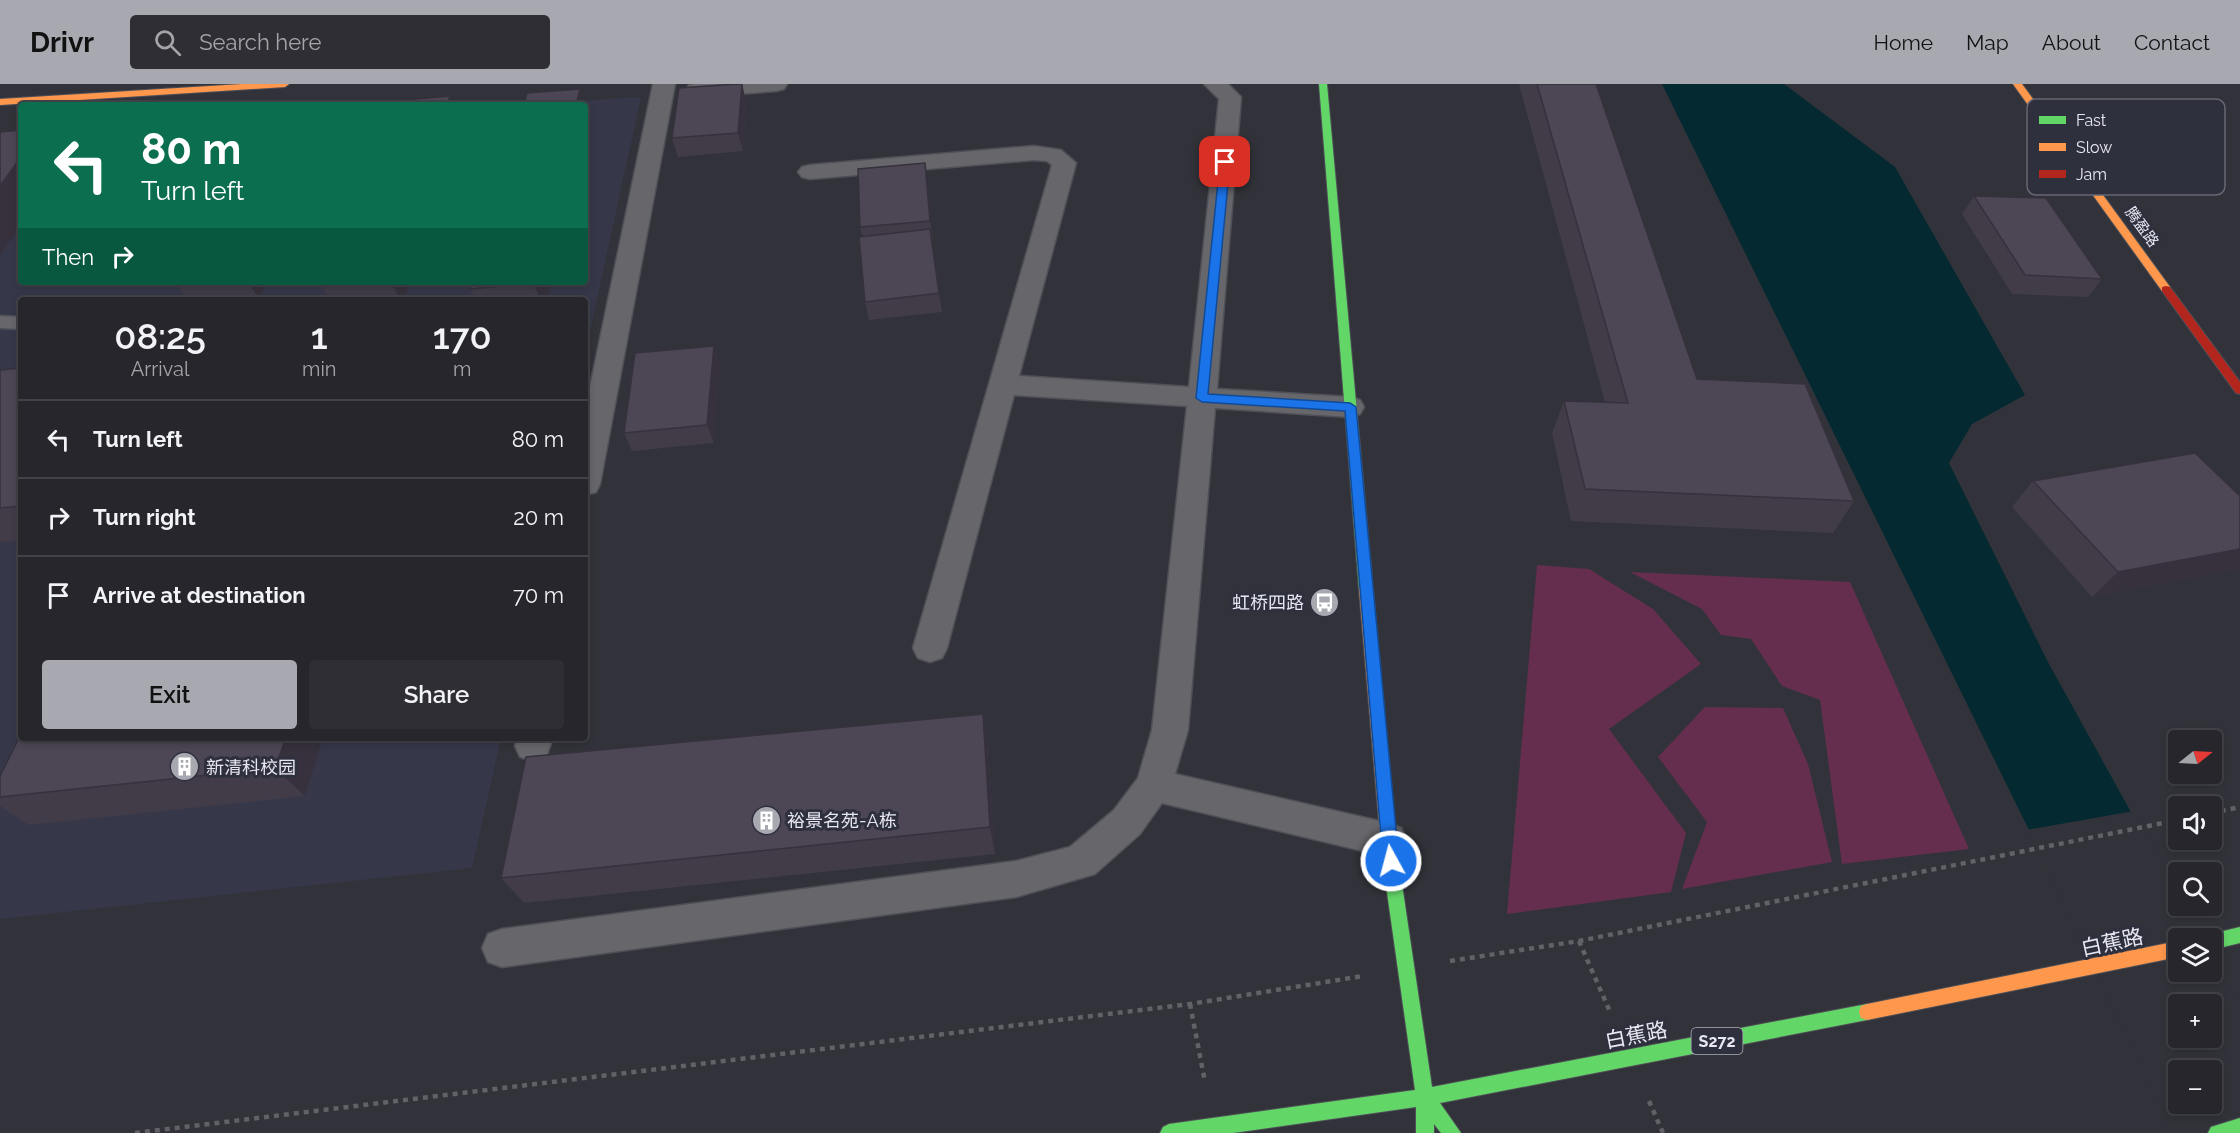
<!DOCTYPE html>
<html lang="en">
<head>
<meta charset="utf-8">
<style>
	:root { --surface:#26262c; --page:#2e2e34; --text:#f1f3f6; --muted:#a4a5a9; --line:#424348; --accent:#a7a8b0 }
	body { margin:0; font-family:Raleway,"Noto Sans SC",sans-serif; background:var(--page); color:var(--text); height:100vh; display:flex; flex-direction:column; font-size:22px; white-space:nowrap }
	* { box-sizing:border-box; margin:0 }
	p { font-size:20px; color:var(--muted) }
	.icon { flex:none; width:33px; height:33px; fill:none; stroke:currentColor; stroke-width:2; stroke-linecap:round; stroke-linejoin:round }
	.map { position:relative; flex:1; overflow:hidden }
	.panel { position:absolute; left:18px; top:213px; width:570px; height:444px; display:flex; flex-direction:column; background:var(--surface); border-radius:6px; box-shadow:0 3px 9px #0003,0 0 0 2px var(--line) }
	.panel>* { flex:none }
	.hud { position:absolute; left:18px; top:18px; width:570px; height:183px; border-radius:6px; box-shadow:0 3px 9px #0003,0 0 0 2px var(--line); background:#0b6e4f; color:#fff; overflow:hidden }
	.needle { width:39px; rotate:72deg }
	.controls { position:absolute; left:2168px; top:646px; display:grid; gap:12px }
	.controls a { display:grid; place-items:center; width:54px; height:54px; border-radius:6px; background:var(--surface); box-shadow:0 3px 9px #0003,0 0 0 2px var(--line); font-size:30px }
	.pin { position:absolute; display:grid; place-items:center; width:51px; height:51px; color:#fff; margin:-26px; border-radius:12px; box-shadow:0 3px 9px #0006 }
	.me { position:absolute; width:66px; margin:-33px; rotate:353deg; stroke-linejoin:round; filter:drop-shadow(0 0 4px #0008) }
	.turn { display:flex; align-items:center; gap:21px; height:126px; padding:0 24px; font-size:27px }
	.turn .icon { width:78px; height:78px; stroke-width:2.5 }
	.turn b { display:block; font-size:42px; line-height:51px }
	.then { display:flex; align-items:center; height:57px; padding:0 24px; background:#0003; gap:12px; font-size:22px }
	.eta { display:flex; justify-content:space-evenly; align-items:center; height:102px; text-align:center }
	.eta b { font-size:36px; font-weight:600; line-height:42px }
	.button { display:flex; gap:12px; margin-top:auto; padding:12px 24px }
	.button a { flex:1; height:69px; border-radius:6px; background:var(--accent); color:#111; font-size:24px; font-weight:600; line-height:69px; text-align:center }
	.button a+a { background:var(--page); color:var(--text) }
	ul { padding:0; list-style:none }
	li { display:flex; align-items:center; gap:18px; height:78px; padding:0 24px; border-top:2px solid var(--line) }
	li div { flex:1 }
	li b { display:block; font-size:22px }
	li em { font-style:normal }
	header { display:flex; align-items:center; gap:36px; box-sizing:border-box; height:84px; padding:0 30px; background:var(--accent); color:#111 }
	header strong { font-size:28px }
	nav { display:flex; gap:33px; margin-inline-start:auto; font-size:21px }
	.search { width:420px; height:54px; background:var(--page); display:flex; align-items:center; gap:15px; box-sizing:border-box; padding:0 21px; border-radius:6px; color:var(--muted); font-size:22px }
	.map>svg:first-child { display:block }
	.built { fill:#36384a }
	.green { fill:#652e4e }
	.water { fill:#042931; fill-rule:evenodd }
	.pier { fill:#32333a; fill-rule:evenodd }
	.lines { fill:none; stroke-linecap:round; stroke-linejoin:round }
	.lane-casing { stroke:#4f5057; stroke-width:3 }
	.street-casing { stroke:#4f5057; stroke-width:3 }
	.fast-casing { stroke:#4f5057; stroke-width:2 }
	.slow-casing { stroke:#4f5057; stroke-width:2 }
	.jam-casing { stroke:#4f5057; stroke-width:2 }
	.path { stroke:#616166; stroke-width:4.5; stroke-dasharray:5 5; stroke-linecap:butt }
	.lane { fill:#66666b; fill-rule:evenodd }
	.street { fill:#66666b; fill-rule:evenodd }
	.fast { fill:#63d668; fill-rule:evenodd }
	.slow { fill:#ff974d; fill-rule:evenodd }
	.jam { fill:#b3261e; fill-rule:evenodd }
	.wall { fill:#423c49 }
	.shaded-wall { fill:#36313c }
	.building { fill:#4d4655; stroke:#36313c; stroke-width:1.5 }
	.route { fill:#1a73e8; stroke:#114b97; stroke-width:1.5 }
	.labels { text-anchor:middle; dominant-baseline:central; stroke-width:6; stroke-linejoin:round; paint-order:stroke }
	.far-street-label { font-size:15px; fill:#e6e7f0; stroke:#2f303e }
	.shield { fill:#2f303e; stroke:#afb0bb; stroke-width:1.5 }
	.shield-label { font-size:16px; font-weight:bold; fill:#e6e7f0 }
	.poi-label { font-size:18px; fill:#e6e7f0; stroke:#2f303e; text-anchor:start }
	.near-street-label { font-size:21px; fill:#e6e7f0; stroke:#2f303e }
	.key { fill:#2f303e; stroke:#666773; stroke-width:1.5 }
	.key-label { font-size:16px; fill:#e6e7f0 }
</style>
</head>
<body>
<header>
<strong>Drivr</strong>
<div class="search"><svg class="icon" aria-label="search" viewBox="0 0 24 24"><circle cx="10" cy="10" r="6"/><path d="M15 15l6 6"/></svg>Search here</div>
<nav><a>Home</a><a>Map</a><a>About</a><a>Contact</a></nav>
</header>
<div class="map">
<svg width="2240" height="1049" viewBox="0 0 2240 1049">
	<rect width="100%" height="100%" fill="#32333a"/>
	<!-- built -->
	<path class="built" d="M641 13 585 270V216H21V654H501L472 784 0 835V53L21 52V198H585V21H516Z"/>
	<!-- green -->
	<g class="green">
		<path d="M1537 481 1589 485 1653 525 1701 580 1609 645 1686 749 1671 808 1507 830Z"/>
		<path d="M1630 488 1850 498 1969 765 1842 780 1820 616 1782 602 1751 555 1721 551 1702 525Z"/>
		<path d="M1705 623 1783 624 1808 680 1832 778 1682 805 1707 738 1658 673Z"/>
	</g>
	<!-- water -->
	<path class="water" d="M1662 0H1784L1895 83 2025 311 1972 340 1949 379 2049 580 2178 813V888H2211L2240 1049H2178ZM2178 921H2211V954H2178ZM2178 987H2211V1020H2178Z"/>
	<!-- pier -->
	<path class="pier" d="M2134 727 2178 807V822H2186L2204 854 2178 855V888H2211V870L2240 919V1049H2175L2026 746ZM2178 921H2211V954H2178ZM2178 987H2211V1020H2178Z"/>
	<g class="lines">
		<defs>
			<path id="lane" d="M0 232 21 233V245L0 244Z"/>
			<g id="street">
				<path d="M653 0H675L600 400 596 408 585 411V327Z"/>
				<path d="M695 0H787L784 5 776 7 697 13 689 11 686 6 689 1Z"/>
				<path d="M1204 0H1228L1241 13 1217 305 1350 313 1360 316 1364 323 1360 330 1350 333 1215 324 1188 646 1175 690 1388 739 1401 744 1407 756 1401 768 1388 773 1162 719 1140 750 1095 790 1016 813 502 883 488 878 482 864 488 850 502 845 1016 777 1070 763 1114 726 1138 694 1152 646 1187 322 1014 311 947 564 942 574 930 578 918 574 913 564 1052 81 1047 77 1034 76 810 95 802 93 798 88 802 83 810 81 1034 62 1061 66 1076 79 1019 292 1189 303 1219 15Z"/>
				<path d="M517 654H553L546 673 533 677 520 673 515 662Z"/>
			</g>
			<g id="fast">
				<path d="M1319 0H1327L1373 505 1371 509H1361L1359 505Z"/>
				<path d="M1390 766 1396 768 1398 773 1432 1003 1867 920 1873 922 1875 928 1873 934 1867 936 1440 1019 1461 1049H1441L1434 1040V1049H1416V1023L1233 1049H1160L1163 1043 1169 1040 1415 1006 1382 773 1384 768Z"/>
				<path d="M2240 843V859L2211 866V855H2204L2211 850Z"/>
				<path d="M2240 1034V1049H2208L2211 1043Z"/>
			</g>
			<g id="slow">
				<path d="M242 0H289L285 3 0 21V15Z"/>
				<path d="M2013 0H2022L2170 203V207H2162Z"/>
				<path d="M1366 500 1371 501 1373 505 1398 773 1396 778 1390 780 1384 778 1382 773 1359 505 1361 501Z"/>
				<path d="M2178 857V873L1867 936 1861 934 1859 928 1861 922 1867 920Z"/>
			</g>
			<path id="jam" d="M2166 202 2170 203 2240 298V310L2236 309 2162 207V203Z"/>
		</defs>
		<!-- lane casing -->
		<use href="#lane" class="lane-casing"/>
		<!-- street casing -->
		<use href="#street" class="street-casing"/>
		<!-- fast casing -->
		<use href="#fast" class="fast-casing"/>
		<!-- slow casing -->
		<use href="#slow" class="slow-casing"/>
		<!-- jam casing -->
		<use href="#jam" class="jam-casing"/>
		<!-- path -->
		<g class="path">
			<path d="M2211 729 2240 723"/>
			<path d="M1579 857 1611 930"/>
			<path d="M1450 877 1579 857 2178 736"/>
			<path d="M1190 920 1205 998"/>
			<path d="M1649 1017 1663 1049"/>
			<path d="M135 1049 1190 920 1363 892"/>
		</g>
		<!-- lane -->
		<use href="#lane" class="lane"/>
		<!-- street -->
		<use href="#street" class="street"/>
		<!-- fast -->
		<use href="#fast" class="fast"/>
		<!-- slow -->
		<use href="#slow" class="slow"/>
		<!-- jam -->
		<use href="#jam" class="jam"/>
	</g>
	<!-- wall -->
	<g class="wall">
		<path d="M742 0 746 18 743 67 678 73 672 54Z"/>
		<path d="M1519 0H1596L1697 295 1854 417 1833 449 1571 437 1552 349 1564 317 1605 318Z"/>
		<path d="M927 98 933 156H931L942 228 869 236 865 218 862 152 860 143Z"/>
		<path d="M1974 112 2102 195 2088 213 2012 210 1962 130Z"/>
		<path d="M175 198H267L259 215 247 216H188Z"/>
		<path d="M320 198H410L404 216H330L320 200Z"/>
		<path d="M472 198H551L547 216H476L470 205Z"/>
		<path d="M714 262 720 280 714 359 632 367 624 349Z"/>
		<path d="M21 284V457L0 458V286Z"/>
		<path d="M2033 397 2240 412V485L2092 513 2012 423Z"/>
		<path d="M983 630 988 658 995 770 524 819 501 794Z"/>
		<path d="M21 654H323L305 712 29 741 0 722V713Z"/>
	</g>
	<!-- shaded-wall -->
	<g class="shaded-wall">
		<path d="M742 0 746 18 743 67 738 49Z"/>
		<path d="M580 5 590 31 585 51V21H576Z"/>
		<path d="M450 12 454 21H447Z"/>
		<path d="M21 73V141L0 172V102Z"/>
		<path d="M925 79 927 98 933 156 930 137Z"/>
		<path d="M248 198H267L259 215Z"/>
		<path d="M390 198H410L404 216H401Z"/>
		<path d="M533 198H551L547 216H541L533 199Z"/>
		<path d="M714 262 720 280 714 359 707 341Z"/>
		<path d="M2240 465V485L2092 513 2118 488Z"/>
		<path d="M983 630 988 658 995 770 990 743Z"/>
		<path d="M286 654H323L305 712 275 684Z"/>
	</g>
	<!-- building -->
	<g class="building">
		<path d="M736 0H742L738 49 672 54 679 4Z"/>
		<path d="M1537 0H1596L1697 295 1805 300 1854 417 1585 405 1564 317 1628 319Z"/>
		<path d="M580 5 576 21H524L527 9Z"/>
		<path d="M450 12 447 21H390L392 17Z"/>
		<path d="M21 46V73L0 102V48Z"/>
		<path d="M925 79 930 137 860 143 858 85Z"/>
		<path d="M1974 112 2046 114 2102 195 2025 191Z"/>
		<path d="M930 145 939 209 865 218 859 153Z"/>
		<path d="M320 198H340L320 200Z"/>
		<path d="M472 198H533V199L470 205Z"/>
		<path d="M714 262 707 341 624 349 635 269Z"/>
		<path d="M21 284V422L0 424V286Z"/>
		<path d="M2195 369 2240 412V465L2118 488 2033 397Z"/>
		<path d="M983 630 990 743 501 794 526 673Z"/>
		<path d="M21 650V654H286L275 684 0 713V692Z"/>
	</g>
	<!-- route -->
	<path class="route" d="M1225 75 1230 78 1208 310 1350 319 1356 323 1399 777 1396 782 1391 784 1385 782 1383 777 1345 327 1202 318 1196 314 1220 78Z"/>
	<!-- icons -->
	<defs>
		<symbol id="bus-disc" viewBox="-11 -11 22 22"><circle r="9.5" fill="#a7a8b0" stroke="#2f303e"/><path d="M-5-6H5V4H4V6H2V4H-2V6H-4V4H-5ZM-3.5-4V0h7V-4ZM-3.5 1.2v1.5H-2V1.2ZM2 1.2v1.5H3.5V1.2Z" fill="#fff"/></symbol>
		<symbol id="building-disc" viewBox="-11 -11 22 22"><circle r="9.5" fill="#a7a8b0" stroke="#2f303e"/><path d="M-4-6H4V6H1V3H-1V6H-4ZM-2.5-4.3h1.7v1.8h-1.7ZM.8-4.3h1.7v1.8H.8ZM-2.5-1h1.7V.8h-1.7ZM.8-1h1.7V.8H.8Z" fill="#fff"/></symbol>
	</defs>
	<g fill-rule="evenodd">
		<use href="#bus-disc" x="1308" y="502" width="33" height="33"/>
		<use href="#building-disc" x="168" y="666" width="33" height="33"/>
		<use href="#building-disc" x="750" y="720" width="33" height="33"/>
	</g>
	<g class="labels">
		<!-- far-street labels -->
		<g class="far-street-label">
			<text transform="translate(2142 143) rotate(54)">腾盈路</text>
		</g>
		<!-- shield labels -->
		<rect class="shield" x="1691.5" y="944" width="51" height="26" rx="4.5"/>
		<g class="shield-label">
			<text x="1717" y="957">S272</text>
		</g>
		<!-- poi labels -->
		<g class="poi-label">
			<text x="1304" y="518" text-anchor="end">虹桥四路</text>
			<text x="206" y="683">新清科校园</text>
			<text x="787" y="736">裕景名苑-A栋</text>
		</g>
		<!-- near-street labels -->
		<g class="near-street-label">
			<text transform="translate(2112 858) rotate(-12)">白蕉路</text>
			<text transform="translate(1636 951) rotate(-11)">白蕉路</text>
		</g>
	</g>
	<!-- legend -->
	<rect x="2027" y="15" width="198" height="96" rx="9" class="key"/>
	<rect x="2039" y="32" width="27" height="8" fill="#63d668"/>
	<rect x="2039" y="59" width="27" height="8" fill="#ff974d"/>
	<rect x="2039" y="86" width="27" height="8" fill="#b3261e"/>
	<g class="key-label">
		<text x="2076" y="42">Fast</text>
		<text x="2076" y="69">Slow</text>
		<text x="2076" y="96">Jam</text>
	</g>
</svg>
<div class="controls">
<a><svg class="needle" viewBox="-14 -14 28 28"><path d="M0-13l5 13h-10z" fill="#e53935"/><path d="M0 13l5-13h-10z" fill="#a4a5a9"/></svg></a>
<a><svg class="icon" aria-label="sound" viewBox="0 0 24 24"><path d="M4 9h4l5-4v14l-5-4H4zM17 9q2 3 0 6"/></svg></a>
<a><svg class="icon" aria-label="search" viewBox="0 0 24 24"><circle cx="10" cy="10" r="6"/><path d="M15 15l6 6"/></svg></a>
<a><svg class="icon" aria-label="layers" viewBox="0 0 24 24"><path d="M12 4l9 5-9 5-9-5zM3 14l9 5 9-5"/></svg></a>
<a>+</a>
<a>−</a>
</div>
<div class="pin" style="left:1225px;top:78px;background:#d93025"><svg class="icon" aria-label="arrive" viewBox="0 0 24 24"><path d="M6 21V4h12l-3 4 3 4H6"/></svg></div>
<svg class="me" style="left:1391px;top:777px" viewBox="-20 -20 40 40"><circle r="17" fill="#1a73e8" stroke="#fff" stroke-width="3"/><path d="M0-11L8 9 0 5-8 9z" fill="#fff"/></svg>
<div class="hud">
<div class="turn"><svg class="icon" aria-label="left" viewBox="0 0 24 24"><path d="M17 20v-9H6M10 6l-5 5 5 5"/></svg><div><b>80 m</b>Turn left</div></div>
<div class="then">Then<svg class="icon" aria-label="right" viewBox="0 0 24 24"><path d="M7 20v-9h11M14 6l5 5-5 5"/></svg></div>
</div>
<section class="panel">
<div class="eta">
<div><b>08:25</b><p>Arrival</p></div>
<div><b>1</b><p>min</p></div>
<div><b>170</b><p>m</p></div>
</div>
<ul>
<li><svg class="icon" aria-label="left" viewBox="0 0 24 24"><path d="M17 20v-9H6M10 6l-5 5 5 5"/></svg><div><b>Turn left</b></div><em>80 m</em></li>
<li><svg class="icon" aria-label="right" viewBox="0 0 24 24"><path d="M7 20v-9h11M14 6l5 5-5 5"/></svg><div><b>Turn right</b></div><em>20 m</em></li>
<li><svg class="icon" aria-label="arrive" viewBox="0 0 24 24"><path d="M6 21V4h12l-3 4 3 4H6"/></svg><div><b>Arrive at destination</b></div><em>70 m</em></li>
</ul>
<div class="button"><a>Exit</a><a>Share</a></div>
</section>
</div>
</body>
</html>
